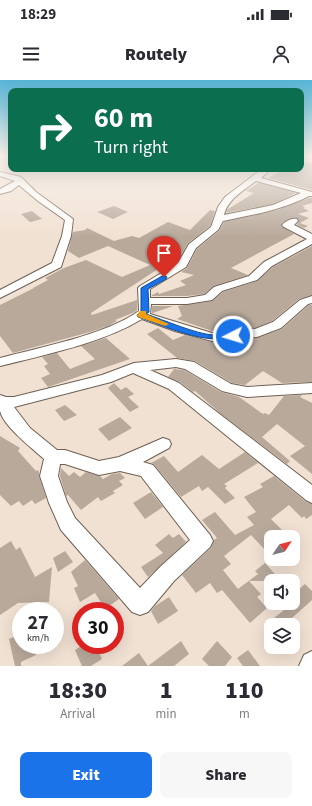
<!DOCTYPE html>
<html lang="en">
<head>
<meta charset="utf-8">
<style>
	:root { --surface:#fff; --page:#f7f7f7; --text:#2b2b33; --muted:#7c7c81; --accent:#1a73e8 }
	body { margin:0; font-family:"Source Sans 3",sans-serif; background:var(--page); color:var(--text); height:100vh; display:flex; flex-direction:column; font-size:15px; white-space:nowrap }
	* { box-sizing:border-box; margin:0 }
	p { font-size:13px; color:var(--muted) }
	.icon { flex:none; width:22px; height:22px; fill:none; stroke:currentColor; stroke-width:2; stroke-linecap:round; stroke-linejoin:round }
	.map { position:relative; height:586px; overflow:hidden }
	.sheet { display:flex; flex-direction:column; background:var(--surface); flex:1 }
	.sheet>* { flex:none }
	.hud { position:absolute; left:8px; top:8px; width:296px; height:84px; border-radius:8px; box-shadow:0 4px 16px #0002; background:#0b6e4f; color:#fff; overflow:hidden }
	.needle { width:26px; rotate:55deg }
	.fabs { position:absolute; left:264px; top:450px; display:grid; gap:8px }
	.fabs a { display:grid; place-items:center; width:36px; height:36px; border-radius:8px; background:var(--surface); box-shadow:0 4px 16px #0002; font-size:20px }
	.speed { position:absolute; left:12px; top:522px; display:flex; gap:8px; font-size:20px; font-weight:700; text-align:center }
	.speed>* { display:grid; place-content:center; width:52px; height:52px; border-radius:50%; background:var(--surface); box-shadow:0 4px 16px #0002; line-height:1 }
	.speed small { font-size:10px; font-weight:400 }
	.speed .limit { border:6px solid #d22; background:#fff; color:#111 }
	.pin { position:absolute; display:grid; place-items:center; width:34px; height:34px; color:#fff; margin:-41px -17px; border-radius:50% 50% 50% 0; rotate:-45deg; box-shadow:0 0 4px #0007 }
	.pin .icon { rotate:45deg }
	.me { position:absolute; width:44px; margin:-22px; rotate:265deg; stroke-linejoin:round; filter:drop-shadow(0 0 3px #0008) }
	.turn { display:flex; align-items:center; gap:14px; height:84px; padding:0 20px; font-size:18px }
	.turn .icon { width:52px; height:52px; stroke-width:2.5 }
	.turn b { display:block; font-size:28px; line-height:34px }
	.eta { display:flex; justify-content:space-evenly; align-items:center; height:68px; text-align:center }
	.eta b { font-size:24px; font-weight:800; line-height:28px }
	.action { display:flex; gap:8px; margin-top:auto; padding:8px 20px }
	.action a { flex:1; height:46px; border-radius:8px; background:var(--accent); color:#fff; font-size:16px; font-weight:800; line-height:46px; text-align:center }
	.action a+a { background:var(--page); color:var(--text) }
	.status { display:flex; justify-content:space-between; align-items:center; height:28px; padding:0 20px; background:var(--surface); direction:ltr }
	.status svg { height:11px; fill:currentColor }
	header { display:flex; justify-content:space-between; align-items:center; height:52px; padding:0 20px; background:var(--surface); font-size:18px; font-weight:800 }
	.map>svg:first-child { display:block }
	.building { fill:#b8a99b }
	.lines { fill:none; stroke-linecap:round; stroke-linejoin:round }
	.minor-casing { stroke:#6e6054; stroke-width:2 }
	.minor { fill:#fff; fill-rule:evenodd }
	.route { fill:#1a73e8; stroke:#114b97 }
	.slow { fill:#f59e0b }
</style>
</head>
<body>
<div class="status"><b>18:29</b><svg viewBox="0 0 49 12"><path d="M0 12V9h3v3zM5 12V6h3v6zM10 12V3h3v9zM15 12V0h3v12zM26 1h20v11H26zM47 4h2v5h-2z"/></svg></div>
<header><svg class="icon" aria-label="menu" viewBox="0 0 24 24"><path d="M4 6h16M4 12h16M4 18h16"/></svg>Routely<svg class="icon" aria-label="person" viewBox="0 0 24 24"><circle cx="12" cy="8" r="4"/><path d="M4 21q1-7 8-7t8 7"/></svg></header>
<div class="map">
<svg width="312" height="586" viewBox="0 0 312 586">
	<rect width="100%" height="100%" fill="#f1e1d3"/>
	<!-- building -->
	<g class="building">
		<path d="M301 81 312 84V110L268 98 283 90 288 91 301 89Z"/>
		<path d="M259 103 296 113 273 124 226 133 228 129 254 113 246 111Z"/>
		<path d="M309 118H312V123L302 126 305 127 303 128 309 131 298 134 309 138 300 143 308 146 304 148 297 145 299 141 297 138 287 140 281 144V146L294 154 231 188 248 195 214 206 204 214 187 216H152V215L158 212 159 214 186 205 180 201 194 195 181 192 187 188 197 169 219 151 224 142 278 130Z"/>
		<path d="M114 126 128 132 113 139 97 132Z"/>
		<path d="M210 130 215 131 210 146 188 163 177 182 167 188 161 187 91 233 92 235 137 220V230L135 232 115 240 117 241 108 246 90 252 13 273 0 256V225L34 208H33L48 200 45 198 64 188 86 180 122 197 150 185 108 166 79 178 68 171 73 152 85 150 87 148 114 161 132 156 139 158 168 142 190 150Z"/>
		<path d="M32 131 42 139 30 142 21 134Z"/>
		<path d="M312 166V215L299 219 272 241 255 248 212 251 177 239 182 236 178 226 212 221 223 212 257 201 273 187Z"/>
		<path d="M309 225H312V302L282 303 263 291 245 305 232 303 195 281 177 278 147 254 158 248 173 260 185 255 212 262 257 258 282 249Z"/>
		<path d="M152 226H173L153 233H152Z"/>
		<path d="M106 258 130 279 48 307 41 298 50 294 44 286 48 284 42 277 57 273 70 289 95 279 81 266Z"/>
		<path d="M174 289 184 290 221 312 239 317 263 334 265 333 269 335 284 316 302 315 300 317 312 323V394L290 376 305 366 277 344 262 357 290 381 287 384 221 334 195 311 193 312 180 302 168 297Z"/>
		<path d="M114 303 121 310 126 307 134 314 128 317 139 327 130 332 108 308Z"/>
		<path d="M65 325 77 335 64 341 55 330Z"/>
		<path d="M120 337 132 348 109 361 98 349Z"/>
		<path d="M0 356 20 368 18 371 36 391 38 390 39 392V396L46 418 35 424 32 420 23 426 19 421 11 426 0 415Z"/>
		<path d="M245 372 258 383 224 404 227 406 225 408 235 418 225 424 208 407 202 411 199 406 181 417 154 384 151 383 164 376 178 392 202 375 219 389Z"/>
		<path d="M61 388 69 396 74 392 80 397 86 392 100 396 103 399 112 394 120 393 125 398 119 401 123 405 113 411 115 413 101 421 98 417 81 430 68 415 66 416 60 396Z"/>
		<path d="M274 396 305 421 312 424V435L306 439 304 436 302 438 289 425 271 439 289 457H271V476L251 455 224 476 231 484 223 490 238 509 258 494 255 491 265 483 281 501H249L261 514 257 517 267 528 250 543 222 510 217 513 210 503 196 513 182 495 211 468 214 460 217 458 202 440 215 432 235 455 254 445 247 437 256 432 244 417 263 407 260 404Z"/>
		<path d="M151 412 163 427 145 439 133 423Z"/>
		<path d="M169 454 173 458 179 454 186 462 148 497 141 487 163 473 155 465Z"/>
		<path d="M11 461 16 470 20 467 35 497 52 487 49 522 18 523 0 535V468Z"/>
		<path d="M65 471 73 482 58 492 53 478Z"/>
		<path d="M85 480 119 519 105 529 95 513 80 522 74 508 78 506 71 492Z"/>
		<path d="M293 502 299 509 305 504 312 511V520L292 538 298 545H265L293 523Z"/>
		<path d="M169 517 178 531 158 544 151 531 155 526Z"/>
		<path d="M21 554V565H33L36 575 21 582V586H15L9 559Z"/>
		<path d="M181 561 189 574 174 586H148Z"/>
		<path d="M217 561 232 577 225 586H209L202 579Z"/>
		<path d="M83 565H96L102 579 91 586H82L75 570Z"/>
		<path d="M248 570 260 586H243L237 578Z"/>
		<path d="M139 573 148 586H122Z"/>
	</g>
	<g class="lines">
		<defs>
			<g id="minor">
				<path d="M262 89H271L261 98 312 112V116H309C282 130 252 135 223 141L218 150 196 168 186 187 150 209V218H187L205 215 214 207 249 196 264 182 307 159 284 147 282 145C286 141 292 138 297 139L298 141 294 145 312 154V164L272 186 257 200 222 211 212 220 187 224H151L150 234 212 253 255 249 273 242 300 220 312 216V223L308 224 281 248 257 257 212 261 175 251 142 239C103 263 44 275 0 286V278C41 267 105 255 139 231L138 208 140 206 178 183 189 164 211 147 218 127 225 117ZM256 101 301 113 273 125 224 135C228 119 243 111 256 101Z"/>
				<path d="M0 92 21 97 36 112 73 139 71 156 61 187 0 218V210L52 183 62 156 65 140 38 121 19 105 11 111 0 114V109L15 101 0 96Z"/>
				<path d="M176 279 194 282 231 304 247 307 312 303V313L247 317 222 311 185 289 176 287 150 290 179 303 312 405V423L306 420 169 309 133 293 111 302 14 327 30 348 57 370H65L99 381 119 377 163 358 169 360 171 364 169 368 143 382 153 385 210 455 213 461 210 467 174 501 148 532 140 535 132 532 61 450 49 423 40 396 44 379C32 368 4 347 0 331 0 326 0 319 0 315L6 317H14L102 295 134 283ZM60 384H65L99 395 120 391 141 396 190 460 160 487 140 508 75 438 67 422 58 396Z"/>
				<path d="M312 571V586H299L304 575Z"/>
			</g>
		</defs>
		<!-- minor casing -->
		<use href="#minor" class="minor-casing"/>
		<!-- minor -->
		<use href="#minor" class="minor"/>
	</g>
	<!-- sky -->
	<linearGradient id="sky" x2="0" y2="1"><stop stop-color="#57b5d7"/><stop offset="0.48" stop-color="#f9f2eb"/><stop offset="1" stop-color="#f9f2eb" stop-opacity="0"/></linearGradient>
	<rect width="312" height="157" fill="url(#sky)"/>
	<!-- route -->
	<path class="route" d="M164 195 167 197 166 199 148 209 149 232 146 234C164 240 196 254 213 255 220 255 231 250 237 256L236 257C203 265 168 247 138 237L137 235 141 231V208Z"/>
	<!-- slow -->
	<path class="slow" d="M140 231H146V234L169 244 165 246 138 237 137 235Z"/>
</svg>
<div class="fabs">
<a><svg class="needle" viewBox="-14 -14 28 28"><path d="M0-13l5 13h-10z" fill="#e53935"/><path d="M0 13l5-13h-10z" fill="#7c7c81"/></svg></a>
<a><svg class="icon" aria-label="sound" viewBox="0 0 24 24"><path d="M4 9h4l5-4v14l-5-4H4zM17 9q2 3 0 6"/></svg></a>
<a><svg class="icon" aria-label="layers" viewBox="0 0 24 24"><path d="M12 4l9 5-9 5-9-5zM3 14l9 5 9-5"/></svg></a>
</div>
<div class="speed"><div>27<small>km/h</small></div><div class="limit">30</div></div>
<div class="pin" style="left:164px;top:197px;background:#d93025"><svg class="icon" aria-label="arrive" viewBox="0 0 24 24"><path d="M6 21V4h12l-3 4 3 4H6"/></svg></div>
<svg class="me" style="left:233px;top:256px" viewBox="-20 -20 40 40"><circle r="17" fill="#1a73e8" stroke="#fff" stroke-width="3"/><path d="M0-11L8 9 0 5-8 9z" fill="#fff"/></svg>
<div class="hud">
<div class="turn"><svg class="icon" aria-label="right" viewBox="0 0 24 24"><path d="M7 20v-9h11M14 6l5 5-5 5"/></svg><div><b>60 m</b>Turn right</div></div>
</div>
</div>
<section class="sheet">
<div class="eta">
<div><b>18:30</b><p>Arrival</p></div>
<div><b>1</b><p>min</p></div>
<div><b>110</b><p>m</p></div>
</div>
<div class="action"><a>Exit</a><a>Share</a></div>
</section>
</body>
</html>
